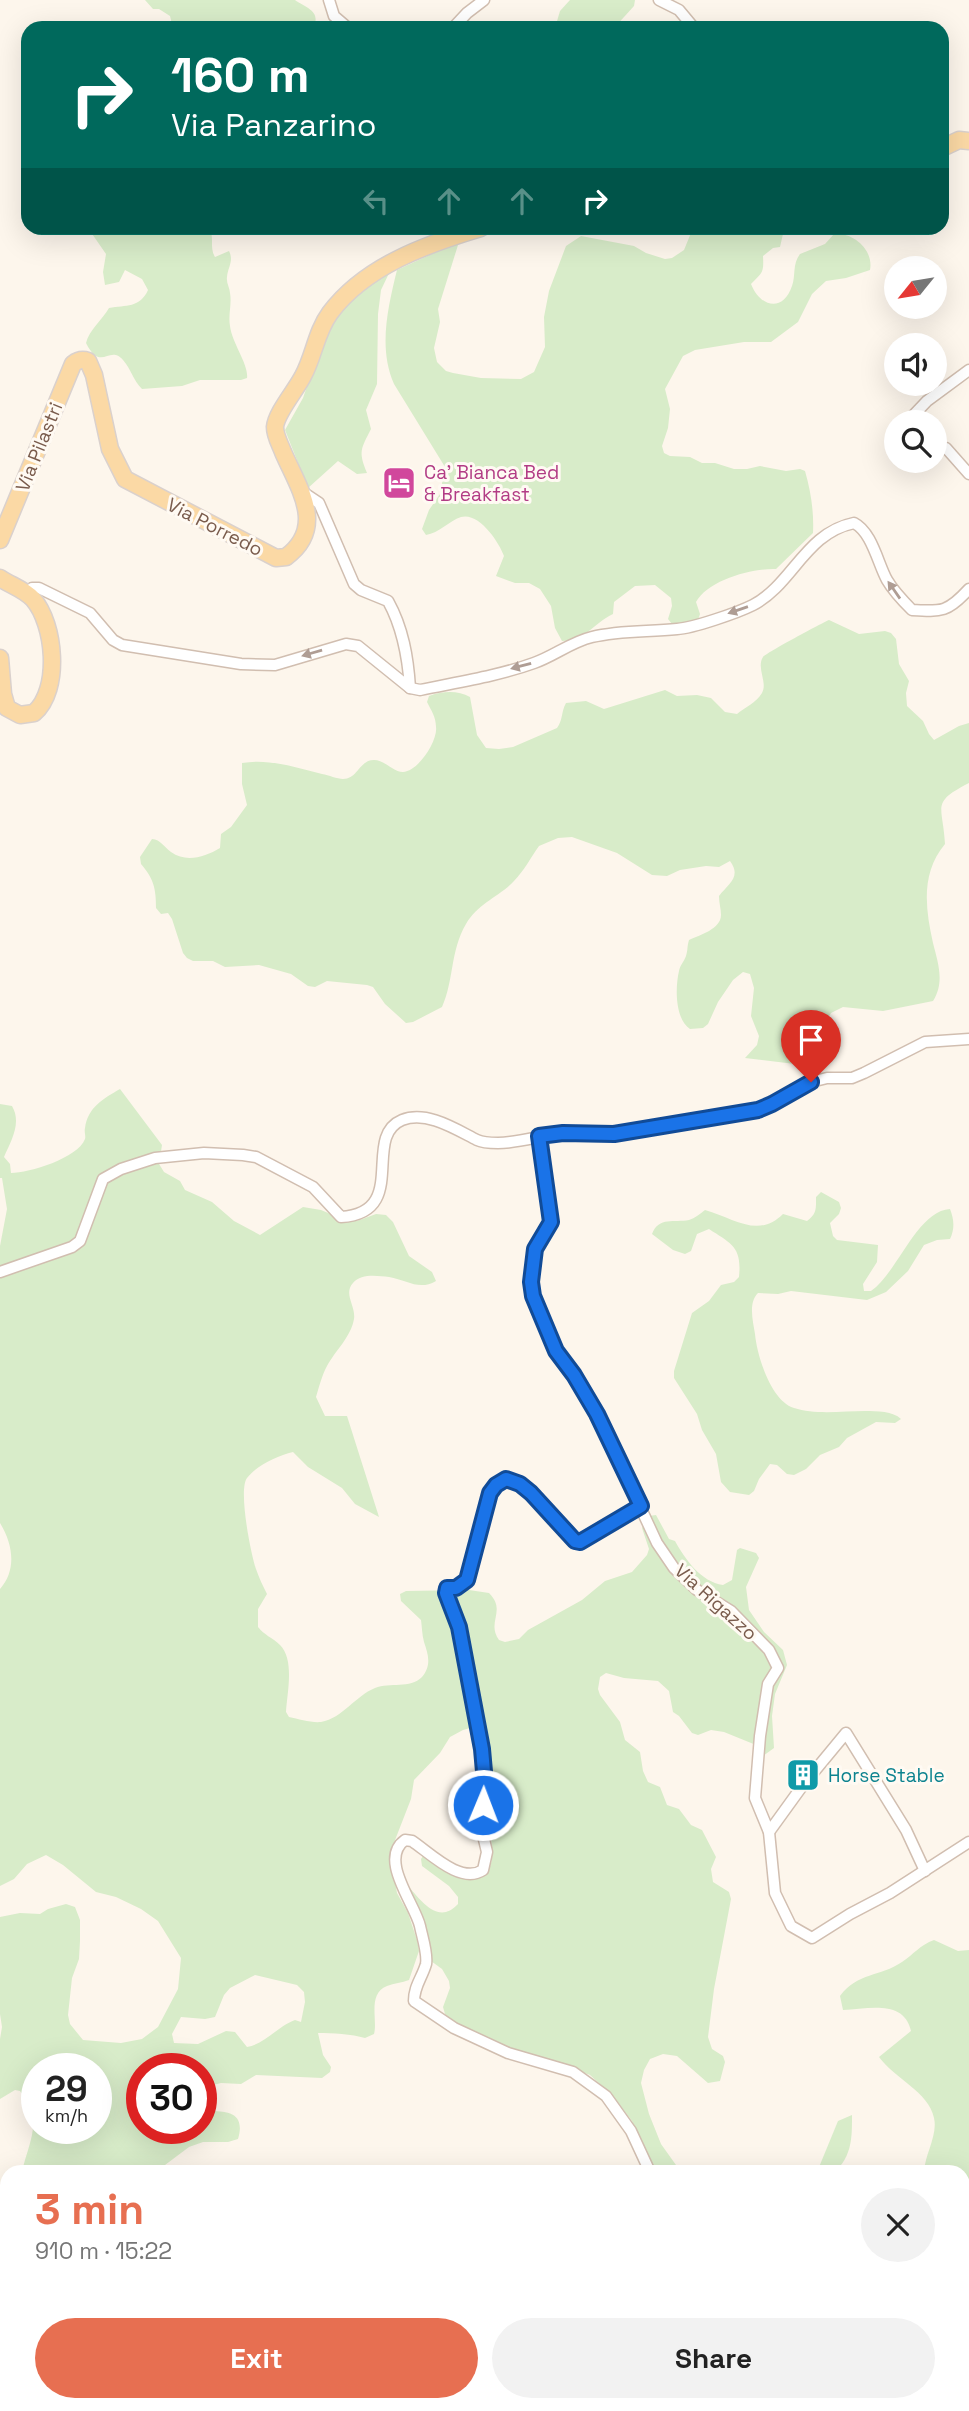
<!DOCTYPE html>
<html lang="en">
<head>
<meta charset="utf-8">
<style>
	:root { --surface:#fff; --page:#f2f2f2; --text:#222; --muted:#767676; --accent:#e76f51 }
	body { margin:0; font-family:"Space Grotesk",sans-serif; background:var(--page); color:var(--text); height:100vh; display:flex; flex-direction:column; font-size:26px; white-space:nowrap }
	* { box-sizing:border-box; margin:0 }
	p { font-size:23px; color:var(--muted) }
	.icon { flex:none; width:38px; height:38px; fill:none; stroke:currentColor; stroke-width:2; stroke-linecap:round; stroke-linejoin:round }
	.map { position:relative; flex:1; overflow:hidden }
	.panel { position:absolute; left:0px; top:2165px; width:970px; height:247px; display:flex; flex-direction:column; background:var(--surface); border-radius:21px 21px 0 0; box-shadow:0 7px 28px #0002 }
	.panel>* { flex:none }
	.hud { position:absolute; left:21px; top:21px; width:928px; height:214px; border-radius:21px; box-shadow:0 7px 28px #0002; background:#00695c; color:#fff; overflow:hidden }
	.needle { width:46px; rotate:240deg }
	.fabs { position:absolute; left:884px; top:256px; display:grid; gap:14px }
	.fabs a { display:grid; place-items:center; width:63px; height:63px; border-radius:50%; background:var(--surface); box-shadow:0 7px 28px #0002; font-size:35px }
	.speed { position:absolute; left:21px; top:2053px; display:flex; gap:14px; font-size:35px; font-weight:700; text-align:center }
	.speed>* { display:grid; place-content:center; width:91px; height:91px; border-radius:50%; background:var(--surface); box-shadow:0 7px 28px #0002; line-height:1 }
	.speed small { font-size:18px; font-weight:400 }
	.speed .limit { border:10px solid #d22; background:#fff; color:#111 }
	.pin { position:absolute; display:grid; place-items:center; width:60px; height:60px; color:#fff; margin:-72px -30px; border-radius:50% 50% 50% 0; rotate:-45deg; box-shadow:0 0 7px #0007 }
	.pin .icon { rotate:45deg }
	.me { position:absolute; width:77px; margin:-38px; rotate:1deg; stroke-linejoin:round; filter:drop-shadow(0 0 5px #0008) }
	.turn { display:flex; align-items:center; gap:24px; height:147px; padding:0 35px; font-size:32px }
	.turn .icon { width:91px; height:91px; stroke-width:2.5 }
	.turn b { display:block; font-size:49px; line-height:60px }
	.lanes { display:flex; align-items:center; height:66px; padding:0 35px; background:#0003; justify-content:center; gap:35px; direction:ltr }
	.lanes .off { opacity:.35 }
	.round { display:grid; place-items:center; flex:none; width:74px; height:74px; border-radius:37px; background:var(--page) }
	.head { display:flex; align-items:center; justify-content:space-between; height:119px; padding:0 35px }
	h1 { font-size:42px; font-weight:700; line-height:52px; color:var(--accent) }
	.action { display:flex; gap:14px; margin-top:auto; padding:14px 35px }
	.action a { flex:1; height:80px; border-radius:42px; background:var(--accent); color:#fff; font-size:28px; font-weight:700; line-height:80px; text-align:center }
	.action a+a { background:var(--page); color:var(--text) }
	.map>svg:first-child { display:block }
	.green { fill:#d8ecc9; fill-rule:evenodd }
	.lines { fill:none; stroke-linecap:round; stroke-linejoin:round }
	.street-casing { stroke:#d1beb0; stroke-width:13 }
	.primary-casing { stroke:#dad1cd; stroke-width:19 }
	.street { stroke:#fff; stroke-width:10 }
	.primary { stroke:#fbd9a5; stroke-width:16 }
	.oneway { fill:#af9d94 }
	.route-casing { stroke:#114b97; stroke-width:18 }
	.route { stroke:#1a73e8; stroke-width:12 }
	.labels { text-anchor:middle; dominant-baseline:central; stroke-width:6; stroke-linejoin:round; paint-order:stroke }
	.street-label { font-size:19px; fill:#7a5c4d; stroke:#fffaf3 }
	.hotel-label { font-size:19px; fill:#b23c85; stroke:#fffaf3; text-anchor:start }
	.culture-label { font-size:19px; fill:#0d838f; stroke:#fffaf3; text-anchor:start }
</style>
</head>
<body>
<div class="map">
<svg width="969" height="2411" viewBox="0 0 969 2411">
	<rect width="100%" height="100%" fill="#fdf6ec"/>
	<!-- green -->
	<g class="green">
		<path d="M145 0H295C306 8 322 11 313 28H173L170 16 159 9H153Z"/>
		<path d="M570 0H635L634 6 614 28H555L560 11Z"/>
		<path d="M88 228H209C215 237 209 247 215 257L229 251C234 261 228 267 227 277 226 283 230 288 230 293 232 304 228 315 230 326 232 343 249 365 247 378L241 380H200L182 386 142 389C133 380 131 369 123 360 109 344 101 373 86 343 89 330 102 320 109 308 126 305 140 308 148 290L142 279 125 270 119 282 105 285 103 272 106 254Z"/>
		<path d="M693 228C705 228 716 229 727 230 732 231 734 228 739 228 747 226 776 231 783 234L780 247 773 248 763 256C764 274 762 272 751 284 760 307 783 313 792 286 796 275 792 265 800 254L825 244 834 234C853 232 874 250 870 270L846 278 826 281 812 294 798 322 771 342H744L695 350 683 356 665 389 670 409 668 428 662 446 664 453 670 456 690 457 702 463H715L734 469H747L760 466 786 471 800 469 805 471C811 492 814 512 813 533L776 569C752 568 708 580 696 602L700 614 698 620 679 625 672 624 668 619 672 606 671 598 655 585 635 586 614 602 613 614C594 623 585 641 562 641L555 628 551 606 540 589 529 583H515L496 576 504 556C499 542 479 512 461 517 449 521 439 533 426 535L422 529 429 510 440 494 445 467 394 384C378 348 388 307 397 270L451 245H458L438 309 440 322 434 348 437 362 446 371 453 373 481 378 521 379 534 372 545 347 544 317 549 291 566 246 581 236 634 246 646 253 665 259 672 258 684 250Z"/>
		<path d="M391 269 381 290 378 314 377 384 366 410 371 429C361 449 358 451 367 473L357 474 338 461 308 488 285 430 303 398 325 334 338 312Z"/>
		<path d="M829 620 859 634 885 631 891 633 896 639 899 664 909 681 906 693 907 706 923 721 929 734 934 740 959 726 969 723V783C930 803 943 805 945 844 921 873 925 907 933 943 938 963 945 982 933 1001L883 1011 843 1007 831 1013 824 1025 830 1050 825 1062 811 1066 745 1058 757 1045 759 1036 751 1016 754 988 750 974 743 972 733 980 718 1002 708 1024 703 1028 690 1029C675 1019 675 988 679 971 680 965 684 962 686 956 688 950 687 946 689 940 700 935 721 929 721 915 721 909 719 903 719 896 728 884 742 877 730 861L719 867 706 866 680 870 667 876 652 875 617 853 572 837 558 838 539 846C531 857 524 871 514 881 499 897 478 903 466 924 450 951 454 981 442 1007L413 1022 406 1023 385 1004 373 987 367 985 327 981 315 987 308 986 291 974 259 965 225 967 213 961H193L187 958 183 953 172 919 168 913 161 914 156 908C156 889 154 879 141 864L140 857 152 839C161 840 163 846 171 852 186 863 205 857 220 848L221 834 231 827 247 805 242 784V763C269 758 297 768 322 774 329 775 337 779 343 779 358 779 359 760 374 760 385 760 393 772 403 772 419 771 438 740 436 727 436 717 431 710 427 702L429 696C442 691 458 690 470 697L477 735 486 748 499 749 513 747 557 728C563 720 561 712 566 703L586 701 604 709 665 690 677 696 697 695 711 698 725 712 737 714C745 707 756 703 762 693 768 682 756 668 763 657 766 653 822 623 829 620Z"/>
		<path d="M120 1089 162 1145 159 1164 164 1172 180 1181 185 1190 212 1202 234 1221 260 1235 303 1207 321 1210 347 1221H357L376 1214 386 1215 393 1222 409 1256 432 1272 436 1281C419 1291 407 1280 389 1277 378 1276 361 1273 353 1283 343 1294 356 1306 354 1319 351 1337 335 1351 327 1366 322 1375 319 1387 316 1397L325 1416H347L379 1517 355 1504 342 1488 308 1467 293 1452C277 1456 257 1465 247 1478 238 1490 251 1555 256 1569 259 1578 263 1586 267 1594L258 1609V1627C264 1635 273 1638 280 1645 295 1660 287 1693 286 1712L289 1717C299 1719 311 1723 321 1722 343 1718 355 1696 375 1688 390 1682 410 1689 422 1677 432 1665 428 1654 424 1642 422 1635 422 1627 421 1620L401 1601 400 1594 406 1591 469 1590 489 1593C507 1611 486 1622 499 1640L505 1642 519 1639 528 1630 582 1600 605 1581 632 1572 647 1555 649 1549 642 1528 649 1516 656 1515 669 1539 675 1541C685 1559 701 1582 723 1585L732 1580 737 1550 740 1548 756 1553 759 1558 746 1587 749 1610 764 1632 783 1650 787 1665 775 1694 772 1716 774 1748 763 1756 756 1745 724 1732 711 1730 698 1735 692 1733 679 1716 673 1712 669 1691 658 1681 624 1678 606 1673 600 1677 598 1689 600 1695 620 1722 625 1740 640 1752 643 1771 648 1782 660 1787 667 1805 679 1809 691 1825 702 1830 716 1857 711 1869 713 1882 729 1892 731 1899 714 1989 708 2037 712 2049 723 2056 725 2062 720 2081 708 2083 677 2056 663 2054 650 2059 644 2070 641 2083 649 2114 661 2144 681 2172H656L632 2121 613 2096 590 2075 552 2061 492 2043 456 2024 445 2014 443 2007 450 1988 449 1981 442 1969 431 1961 409 1887C422 1902 439 1925 458 1904V1897L449 1886 422 1866 421 1859 425 1853C440 1865 460 1887 481 1876 488 1872 491 1866 492 1859 493 1845 489 1830 489 1815 489 1786 495 1752 481 1725L463 1730 450 1737 440 1753 414 1780 411 1799 390 1853 397 1893 408 1913 417 1940 419 1951 409 1980C402 1983 394 1983 387 1986 367 1994 378 2020 374 2034L365 2038C352 2034 332 2033 318 2033L323 2055 331 2067 330 2072 322 2078 256 2075 241 2084 221 2083 201 2088V2068H142V2128H201V2111C222 2111 247 2109 238 2139L228 2142H203L189 2147 165 2165 151 2167 148 2172H22C29 2140 44 2122 20 2091L15 2090 0 2099V2039L2 2027 0 2014V1917L20 1913 40 1914 48 1909 66 1904 75 1907 80 1920V1941L79 1959 72 1978 68 2015 70 2024 83 2040 121 2043 142 2039 158 2027 178 1989 181 1958 158 1921 141 1909 116 1897 96 1892 63 1865 46 1855 27 1864 14 1879 0 1886V1589C17 1570 13 1544 0 1523V1246L7 1209 2 1178H0V1104L12 1106C22 1123 11 1141 4 1157L10 1164 11 1173C29 1173 78 1158 85 1139 86 1136 84 1132 85 1128 88 1107 103 1099 120 1089ZM255 1975 297 1985 304 1992 305 2002 301 2022 295 2020C278 2026 265 2044 247 2047L235 2032 226 2031 198 2044 174 2043 172 2034 181 2017 205 2019 215 2017 224 1995 230 1988ZM37 2068H96V2128H37Z"/>
		<path d="M821 1192 839 1202 841 1208 839 1214 830 1223 833 1236 837 1240 878 1245 877 1262 863 1284 864 1291H871C898 1272 917 1211 950 1209 954 1219 955 1229 950 1239L937 1240 924 1245 908 1271 886 1292 867 1300 791 1291 778 1294 758 1293C748 1303 753 1321 755 1334 757 1356 771 1401 794 1408 815 1415 843 1411 865 1411 877 1411 893 1411 901 1419L895 1423 876 1422 847 1438 839 1447 820 1455 806 1469 794 1475 787 1474 777 1465 770 1464 759 1479 754 1491 749 1495 730 1492 721 1482 716 1454 702 1430 697 1414 674 1378V1371L692 1313 709 1301 721 1285 734 1282 739 1277C742 1247 732 1244 709 1229L697 1234 691 1251 685 1254 673 1250 652 1234C659 1216 674 1223 689 1220 695 1218 700 1214 705 1210 734 1218 758 1239 783 1214L807 1221C817 1214 816 1208 816 1197Z"/>
		<path d="M934 1940 958 1951 969 1950V2335L963 2336 962 2172H924C925 2154 938 2135 934 2118 929 2092 894 2078 879 2057L911 2031C904 1999 868 2009 843 2010L840 1996C858 1972 880 1977 902 1962 914 1954 920 1945 934 1940Z"/>
		<path d="M852 2115C852 2138 852 2155 835 2172H817L838 2121Z"/>
		<path d="M7 2320V2399L0 2403V2325Z"/>
		<path d="M377 2404H576L578 2411H373Z"/>
	</g>
	<g class="lines">
		<defs>
			<g id="street">
				<path d="M329 0 334 16 348 28"/>
				<path d="M659 0 679 10 694 28"/>
				<path d="M453 28 467 13 484 0"/>
				<path d="M907 422 927 401 969 370"/>
				<path d="M946 448 969 474"/>
				<path d="M301 491 319 503 354 584 361 590 388 601C403 628 408 657 410 688"/>
				<path d="M27 593 32 588H39L90 613 113 640 122 645 241 664 275 665 346 644 358 646 410 688 420 690C458 682 498 676 534 663 554 656 571 642 592 637 620 630 648 632 677 629 693 628 737 613 753 605 793 584 805 533 854 523 872 532 878 564 887 580 894 592 903 601 912 610 942 612 948 612 969 589"/>
				<path d="M539 1136 551 1222 535 1249 531 1282 533 1296 556 1351 574 1375 597 1414 657 1543 674 1568 697 1590 731 1611 769 1650 778 1668 768 1684 760 1736 755 1798 769 1832 775 1893 791 1926 812 1938 850 1914 890 1893 969 1842"/>
				<path d="M0 1272 72 1247 80 1241 103 1179 121 1169 155 1158 204 1153 243 1155 256 1157 313 1187 341 1217C410 1213 361 1137 402 1120 427 1110 457 1130 477 1140 483 1143 492 1143 498 1143 520 1143 541 1135 562 1133 579 1131 598 1136 615 1134 663 1130 710 1118 758 1110L772 1104 811 1082 827 1078H852L864 1073 925 1042 969 1039"/>
				<path d="M641 1506 580 1542 575 1541 531 1493 520 1484 506 1479 496 1485 490 1493 467 1580 455 1588H447L446 1593 459 1627 482 1749 485 1783 481 1827 487 1852 483 1870C461 1885 430 1853 412 1841L405 1840C378 1859 415 1904 420 1926 422 1936 428 1954 426 1964 422 1978 414 1986 414 2001L454 2028 508 2053 573 2072 606 2096 631 2131 650 2172"/>
				<path d="M769 1832 803 1785 846 1733 906 1830 925 1871"/>
				<path d="M394 2404 397 2411"/>
				<path d="M776 2404 785 2411"/>
			</g>
			<g id="primary">
				<path d="M942 148 959 140 969 141"/>
				<path d="M0 540 73 364C78 360 82 359 88 361L94 375 110 449 125 479 276 558 286 557C327 527 298 487 283 452 280 444 275 436 275 427 276 413 296 390 303 376 314 356 316 332 330 313 365 266 427 244 481 228"/>
				<path d="M0 578C10 585 24 589 33 599 55 624 61 690 34 713L20 715 7 708 3 694 0 658"/>
			</g>
		</defs>
		<!-- street casing -->
		<use href="#street" class="street-casing"/>
		<!-- primary casing -->
		<use href="#primary" class="primary-casing"/>
		<!-- street -->
		<use href="#street" class="street"/>
		<!-- primary -->
		<use href="#primary" class="primary"/>
	</g>
	<!-- one-way arrows -->
	<defs><path id="oneway-solid" d="M-6-.8H1V-3.2L6.5 0L1 3.2V.8H-6Z" transform="scale(1.75)"/></defs>
	<g class="oneway">
		<use href="#oneway-solid" transform="translate(894 590) rotate(-125)"/>
		<use href="#oneway-solid" transform="translate(738 610) rotate(161)"/>
		<use href="#oneway-solid" transform="translate(312 653) rotate(164)"/>
		<use href="#oneway-solid" transform="translate(521 666) rotate(165)"/>
	</g>
	<g class="lines">
		<defs>
			<path id="route" d="M483 1805 485 1783 482 1749 459 1627 446 1593 447 1588H456L467 1580 490 1493 496 1485 506 1479 520 1484 531 1493 575 1541 580 1542 641 1506 597 1414 574 1375 556 1351 533 1296 531 1282 535 1249 551 1222 539 1136 563 1133 614 1134 758 1110 772 1104 811 1082"/>
		</defs>
		<!-- route casing -->
		<use href="#route" class="route-casing"/>
		<!-- route -->
		<use href="#route" class="route"/>
	</g>
	<!-- icons -->
	<defs>
		<symbol id="hotel-square" viewBox="-11 -11 22 22"><rect x="-9" y="-9" width="18" height="18" rx="4" fill="#d1479c" stroke="#fffaf3"/><path d="M-6-4.5h1.5V1H6V5H4.5V3h-9V5H-6ZM-4 0a1.8 1.8 0 1 1 3.6 0ZM.5 0V-2.5h3Q6-2.5 6 0Z" fill="#fff"/></symbol>
		<symbol id="building-square" viewBox="-11 -11 22 22"><rect x="-9" y="-9" width="18" height="18" rx="4" fill="#0f9aa8" stroke="#fffaf3"/><path d="M-4-6H4V6H1V3H-1V6H-4ZM-2.5-4.3h1.7v1.8h-1.7ZM.8-4.3h1.7v1.8H.8ZM-2.5-1h1.7V.8h-1.7ZM.8-1h1.7V.8H.8Z" fill="#fff"/></symbol>
	</defs>
	<g fill-rule="evenodd">
		<use href="#hotel-square" x="380" y="464" width="38" height="38"/>
		<use href="#building-square" x="784" y="1756" width="38" height="38"/>
	</g>
	<g class="labels">
		<!-- street labels -->
		<g class="street-label">
			<text transform="translate(39 447) rotate(-68)">Via Pilastri</text>
			<text transform="translate(215 527) rotate(27)">Via Porredo</text>
			<text transform="translate(716 1602) rotate(42)">Via Rigazzo</text>
		</g>
		<!-- hotel labels -->
		<g class="hotel-label">
			<text x="424" y="472">Ca' Bianca Bed<tspan x="424" dy="22">&amp; Breakfast</tspan></text>
		</g>
		<!-- culture labels -->
		<g class="culture-label">
			<text x="828" y="1775">Horse Stable</text>
		</g>
	</g>
</svg>
<div class="fabs">
<a><svg class="needle" viewBox="-14 -14 28 28"><path d="M0-13l5 13h-10z" fill="#e53935"/><path d="M0 13l5-13h-10z" fill="#767676"/></svg></a>
<a><svg class="icon" aria-label="sound" viewBox="0 0 24 24"><path d="M4 9h4l5-4v14l-5-4H4zM17 9q2 3 0 6"/></svg></a>
<a><svg class="icon" aria-label="search" viewBox="0 0 24 24"><circle cx="10" cy="10" r="6"/><path d="M15 15l6 6"/></svg></a>
</div>
<div class="speed"><div>29<small>km/h</small></div><div class="limit">30</div></div>
<div class="pin" style="left:811px;top:1082px;background:#d93025"><svg class="icon" aria-label="arrive" viewBox="0 0 24 24"><path d="M6 21V4h12l-3 4 3 4H6"/></svg></div>
<svg class="me" style="left:483px;top:1805px" viewBox="-20 -20 40 40"><circle r="17" fill="#1a73e8" stroke="#fff" stroke-width="3"/><path d="M0-11L8 9 0 5-8 9z" fill="#fff"/></svg>
<div class="hud">
<div class="turn"><svg class="icon" aria-label="right" viewBox="0 0 24 24"><path d="M7 20v-9h11M14 6l5 5-5 5"/></svg><div><b>160 m</b>Via Panzarino</div></div>
<div class="lanes"><svg class="icon off" aria-label="left" viewBox="0 0 24 24"><path d="M17 20v-9H6M10 6l-5 5 5 5"/></svg><svg class="icon off" aria-label="ahead" viewBox="0 0 24 24"><path d="M12 20V5M6 11l6-6 6 6"/></svg><svg class="icon off" aria-label="ahead" viewBox="0 0 24 24"><path d="M12 20V5M6 11l6-6 6 6"/></svg><svg class="icon" aria-label="right" viewBox="0 0 24 24"><path d="M7 20v-9h11M14 6l5 5-5 5"/></svg></div>
</div>
<section class="panel">
<div class="head"><div><h1>3 min</h1><p>910 m · 15:22</p></div><a class="round"><svg class="icon" aria-label="close" viewBox="0 0 24 24"><path d="M6 6l12 12M18 6L6 18"/></svg></a></div>
<div class="action"><a>Exit</a><a>Share</a></div>
</section>
</div>
</body>
</html>
